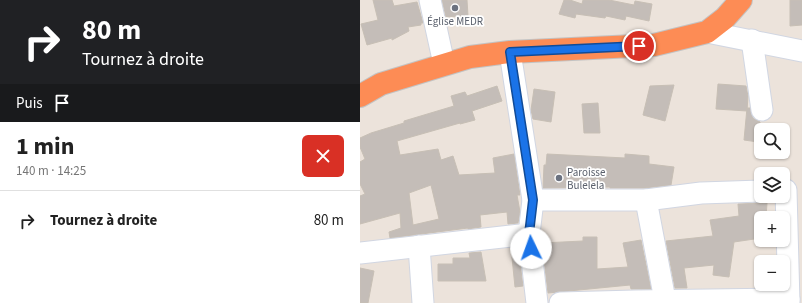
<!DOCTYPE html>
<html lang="fr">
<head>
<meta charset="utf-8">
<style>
	:root { --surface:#fff; --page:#f2f2f2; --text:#222; --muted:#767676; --line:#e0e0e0 }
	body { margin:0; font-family:"Source Sans 3",sans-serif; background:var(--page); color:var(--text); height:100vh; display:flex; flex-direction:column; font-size:15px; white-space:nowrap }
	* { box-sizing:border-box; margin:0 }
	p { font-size:13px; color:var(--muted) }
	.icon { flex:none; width:22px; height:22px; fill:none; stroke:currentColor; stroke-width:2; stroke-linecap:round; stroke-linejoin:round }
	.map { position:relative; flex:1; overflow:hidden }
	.sheet { display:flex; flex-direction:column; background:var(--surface); width:360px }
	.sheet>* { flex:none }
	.top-card { background:#202124; color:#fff; overflow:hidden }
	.fabs { position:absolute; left:394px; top:123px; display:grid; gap:8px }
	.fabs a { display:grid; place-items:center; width:36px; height:36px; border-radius:6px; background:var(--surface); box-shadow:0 1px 3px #0004; font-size:20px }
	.pin { position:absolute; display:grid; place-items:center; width:34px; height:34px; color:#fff; margin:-17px; border:2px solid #fff; border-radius:50%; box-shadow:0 1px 4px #0007 }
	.me { position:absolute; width:44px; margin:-22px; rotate:357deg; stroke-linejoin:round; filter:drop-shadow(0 0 3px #0008) }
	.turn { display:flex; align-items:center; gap:14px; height:84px; padding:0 16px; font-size:18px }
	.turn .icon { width:52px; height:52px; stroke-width:2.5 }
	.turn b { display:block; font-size:28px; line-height:34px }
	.then { display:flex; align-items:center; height:38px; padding:0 16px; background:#0003; gap:8px; font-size:15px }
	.round { display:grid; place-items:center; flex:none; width:42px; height:42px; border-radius:6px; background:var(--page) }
	.overview { display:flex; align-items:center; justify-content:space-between; height:68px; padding:0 16px }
	h1 { font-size:24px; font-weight:700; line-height:30px }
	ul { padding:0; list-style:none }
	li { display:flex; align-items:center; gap:12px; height:60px; padding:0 16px; border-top:1px solid var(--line) }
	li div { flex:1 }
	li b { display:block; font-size:15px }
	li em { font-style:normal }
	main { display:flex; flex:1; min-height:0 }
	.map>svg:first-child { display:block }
	.building { fill:#c4bdb8; stroke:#c7bfb5; fill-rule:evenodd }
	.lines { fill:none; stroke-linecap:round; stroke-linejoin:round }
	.minor-casing { stroke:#d1d6e2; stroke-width:23 }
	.highway-casing { stroke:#c3c3c3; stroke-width:24 }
	.minor { stroke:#fff; stroke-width:21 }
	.highway { stroke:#fd8c55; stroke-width:22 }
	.route-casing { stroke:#114b97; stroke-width:10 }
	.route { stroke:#1a73e8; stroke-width:7 }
	.worship-dot { fill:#6b7280; stroke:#fff; stroke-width:1.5 }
	.labels { text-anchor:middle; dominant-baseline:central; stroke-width:3.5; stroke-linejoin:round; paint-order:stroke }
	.worship-label { font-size:11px; fill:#5b616d; stroke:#fff }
</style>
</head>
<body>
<main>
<section class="sheet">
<div class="top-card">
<div class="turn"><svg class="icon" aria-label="right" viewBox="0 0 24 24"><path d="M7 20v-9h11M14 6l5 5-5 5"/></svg><div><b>80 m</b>Tournez à droite</div></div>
<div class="then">Puis<svg class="icon" aria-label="arrive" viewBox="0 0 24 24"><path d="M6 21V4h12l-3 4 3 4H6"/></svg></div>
</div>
<div class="overview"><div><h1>1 min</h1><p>140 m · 14:25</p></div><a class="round" style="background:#d93025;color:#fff"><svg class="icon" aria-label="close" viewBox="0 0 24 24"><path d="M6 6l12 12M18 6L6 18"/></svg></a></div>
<ul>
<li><svg class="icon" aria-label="right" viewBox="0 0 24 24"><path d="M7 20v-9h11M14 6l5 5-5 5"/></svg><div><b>Tournez à droite</b></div><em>80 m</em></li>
</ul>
</section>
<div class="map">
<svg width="442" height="303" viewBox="0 0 442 303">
	<rect width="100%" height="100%" fill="#ece3db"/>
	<!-- building -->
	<g class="building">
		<path d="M13 0H32L34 6 57 2 63 23H61V25L48 27 49 31 32 40V38L7 45 1 24 18 20Z"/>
		<path d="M82 0H107L108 16 86 17Z"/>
		<path d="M204 0H210L222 4 223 0H249L274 5 275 1 292 4 289 21 266 16 265 20 246 16 245 18 216 14 215 18 199 14Z"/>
		<path d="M430 0H442V25L430 26Z"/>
		<path d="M358 84 386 86 388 96 387 111 356 109Z"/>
		<path d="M314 85 305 121 283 115 290 86Z"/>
		<path d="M137 86 142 101 112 111 115 120 100 124V123L37 141 40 155 78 149 81 160 93 156 99 175 135 173 133 158 154 154 160 195H157L160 212 158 223 148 224 147 212 120 215 121 227 108 229V228L30 238 29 232 41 228 40 213 0 224V196L5 194 0 184V162L5 159 0 147V138L11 133 44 123V121L94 106 91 96 105 92 107 96ZM71 185 79 219 53 225 49 193Z"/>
		<path d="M174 89 195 92 191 122 173 119 171 110Z"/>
		<path d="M238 103 240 133H224L222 104Z"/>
		<path d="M387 108H390L393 118 400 122 398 142 384 140Z"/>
		<path d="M187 154 265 158V154L289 156V164L314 167 311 185 285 188H250V187L183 188 184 165H186Z"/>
		<path d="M407 203 406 218H401V238L374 242 369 277 353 275 354 265 324 268 327 288H315L306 241 353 236 350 220 379 216 378 204Z"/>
		<path d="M223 237H237V269L268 267 263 243 281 240 291 289H271L270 285 188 293 182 243 223 241Z"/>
		<path d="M158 247 163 286 155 287 151 248Z"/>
		<path d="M121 252 126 281H78V264H93V258H110L109 253Z"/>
		<path d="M0 268 14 271 8 303H0Z"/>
	</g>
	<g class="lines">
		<defs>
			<g id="minor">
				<path d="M70 0 84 64"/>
				<path d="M347 32 442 51"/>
				<path d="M392 40 402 110"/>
				<path d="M150 52 173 200 169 234 177 303"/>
				<path d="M426 190 429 303"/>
				<path d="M173 200H286L341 193 401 191"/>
				<path d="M286 200 305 300"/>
				<path d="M59 246 63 303"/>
				<path d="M0 253 169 234"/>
				<path d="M200 303 275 301 429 299"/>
			</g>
			<path id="highway" d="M0 96 21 84 110 57 150 52 294 45 347 32 365 18 381 0"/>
		</defs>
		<!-- minor casing -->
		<use href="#minor" class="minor-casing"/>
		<!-- highway casing -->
		<use href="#highway" class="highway-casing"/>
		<!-- minor -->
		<use href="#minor" class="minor"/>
		<!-- highway -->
		<use href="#highway" class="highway"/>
	</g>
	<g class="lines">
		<defs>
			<path id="route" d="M171 248 169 234 173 200 150 52 279 46"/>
		</defs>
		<!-- route casing -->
		<use href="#route" class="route-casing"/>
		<!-- route -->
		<use href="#route" class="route"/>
	</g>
	<!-- markers -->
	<g class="worship-dot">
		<circle cx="95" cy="8" r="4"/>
		<circle cx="199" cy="178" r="4"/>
	</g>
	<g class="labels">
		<!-- worship labels -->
		<g class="worship-label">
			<text x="95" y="21">Église MEDR</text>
			<text x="207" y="172" text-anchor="start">Paroisse<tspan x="207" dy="13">Bulelela</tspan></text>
		</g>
	</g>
</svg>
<div class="fabs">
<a><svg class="icon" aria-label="search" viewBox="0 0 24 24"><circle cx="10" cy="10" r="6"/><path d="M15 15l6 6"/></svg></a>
<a><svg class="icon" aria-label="layers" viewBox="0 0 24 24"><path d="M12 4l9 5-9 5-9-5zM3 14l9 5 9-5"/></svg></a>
<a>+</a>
<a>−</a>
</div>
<div class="pin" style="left:279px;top:46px;background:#d93025"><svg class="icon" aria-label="arrive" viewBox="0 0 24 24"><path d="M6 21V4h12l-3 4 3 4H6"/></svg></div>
<svg class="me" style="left:171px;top:248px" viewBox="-20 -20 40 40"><circle r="19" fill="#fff"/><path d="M0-13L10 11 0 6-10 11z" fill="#1a73e8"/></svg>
</div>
</main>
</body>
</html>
